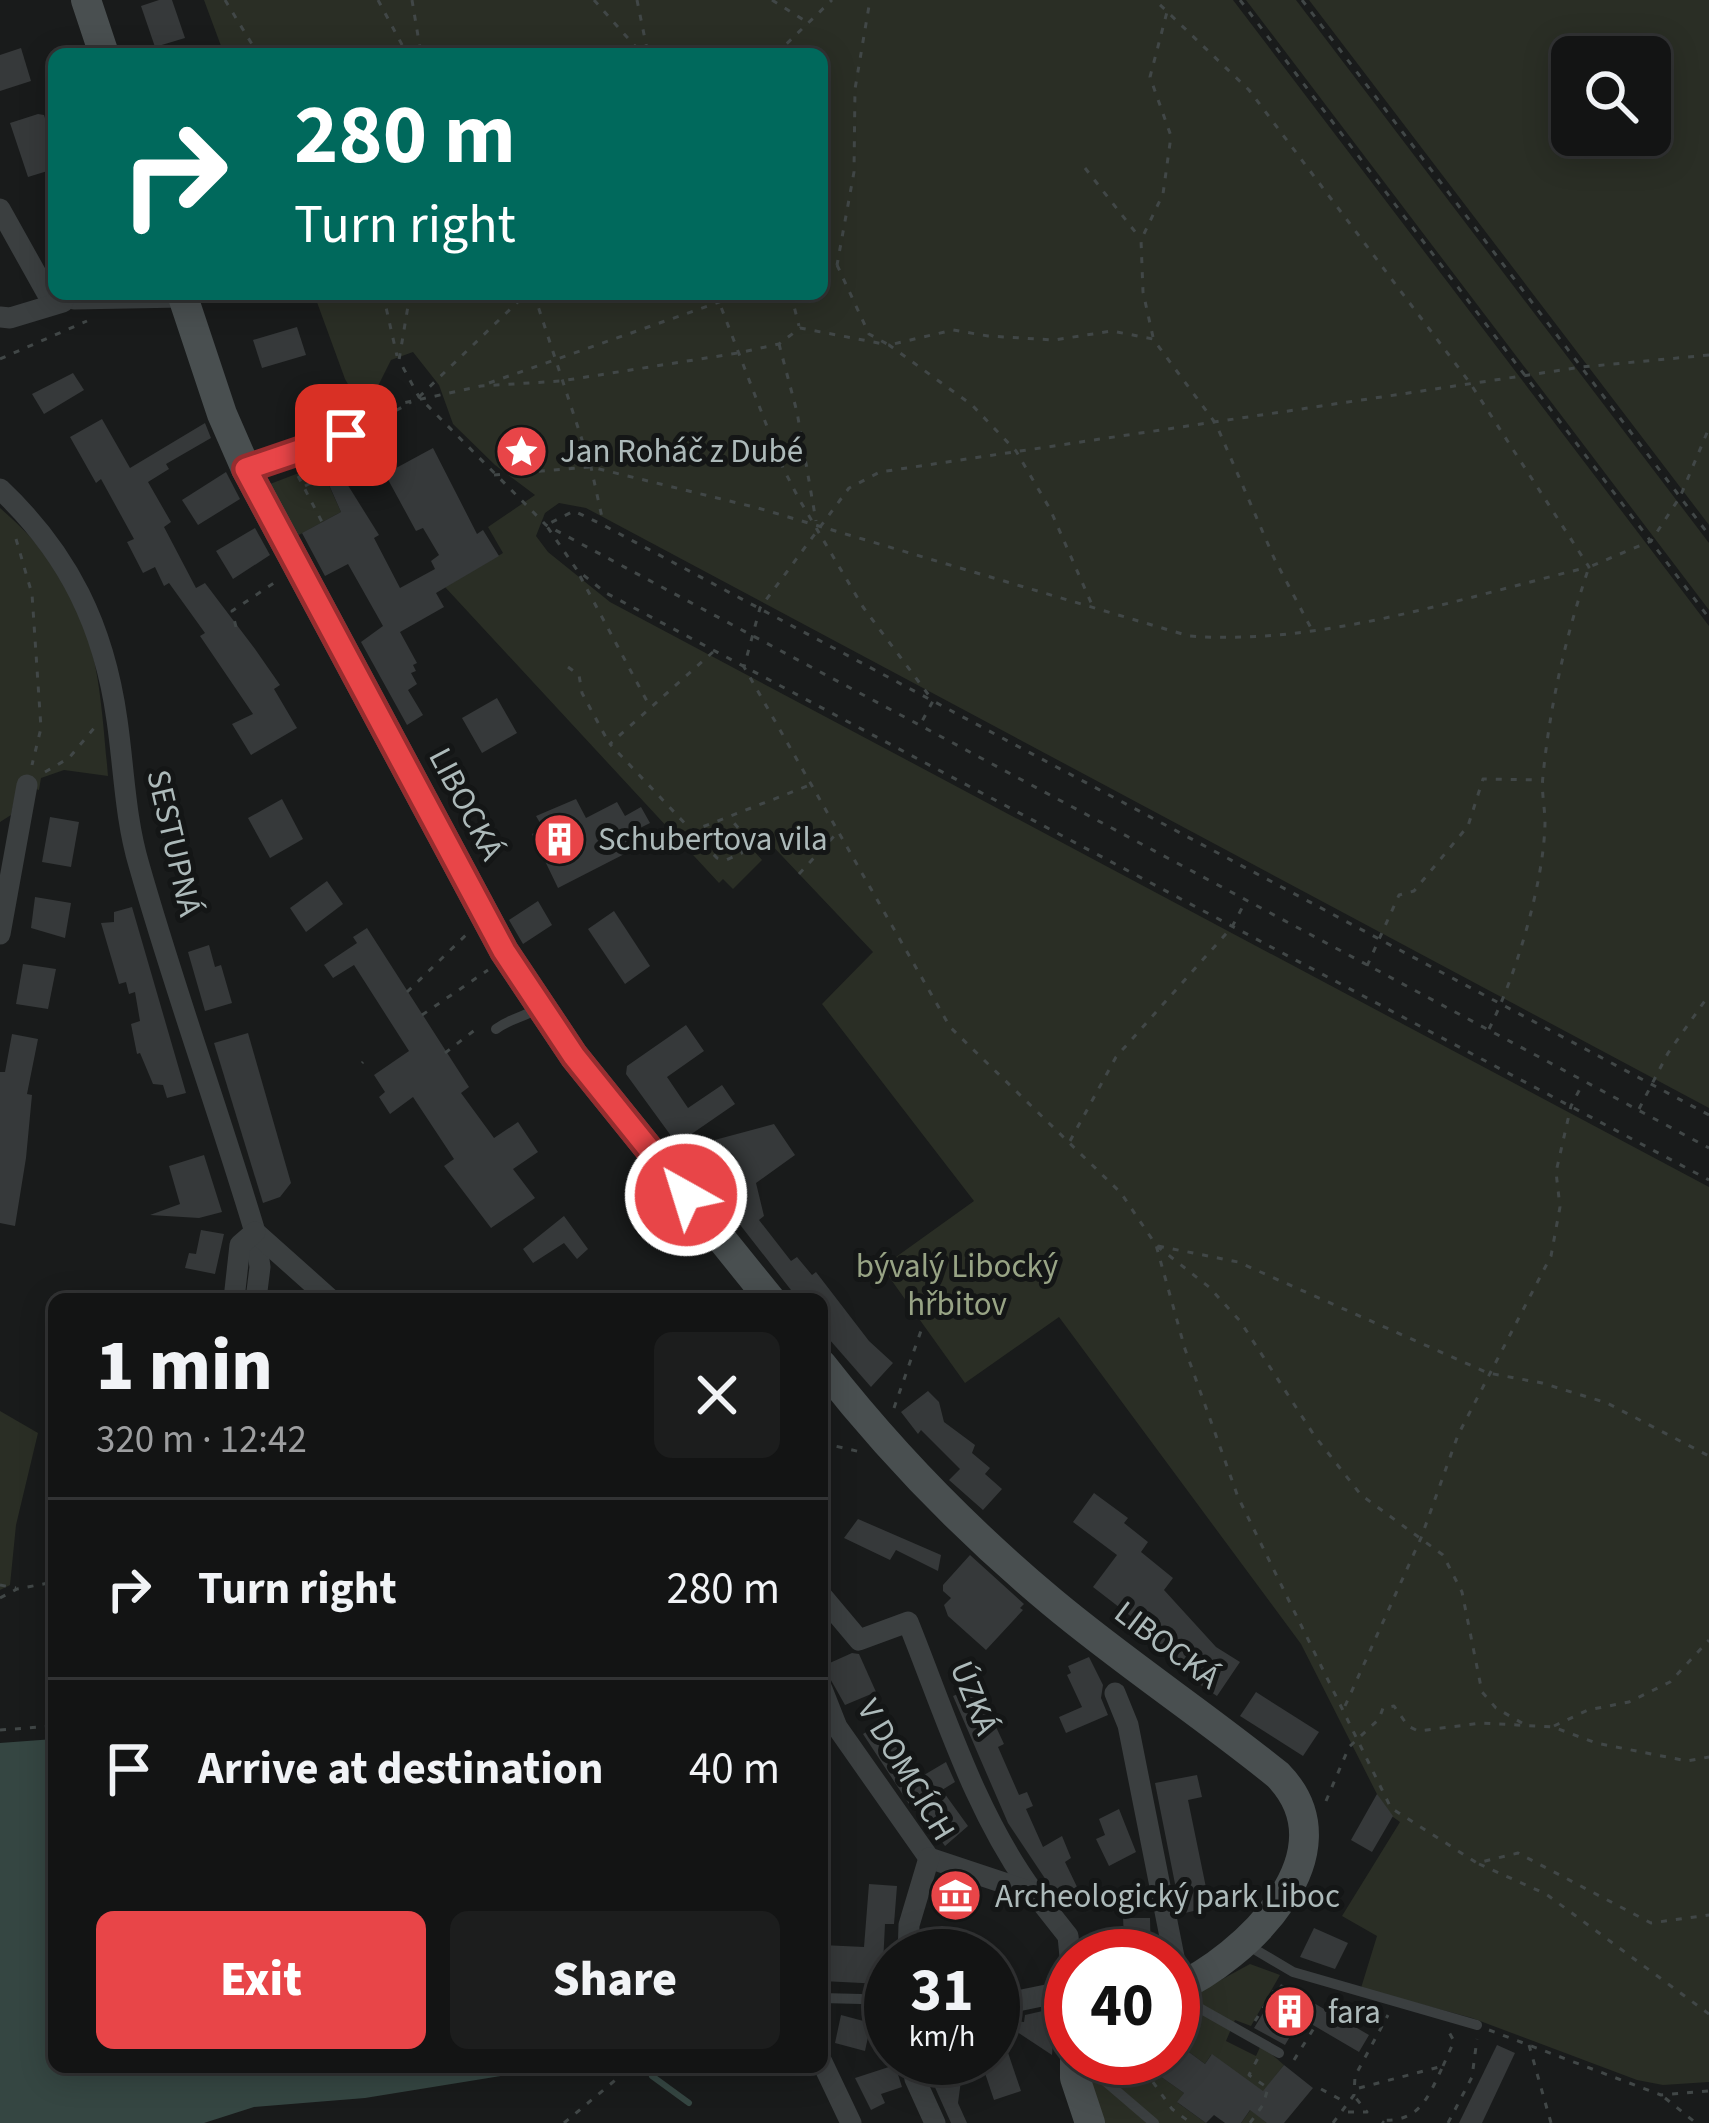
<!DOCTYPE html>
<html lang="en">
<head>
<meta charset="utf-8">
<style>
	:root { --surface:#131414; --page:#1c1d1d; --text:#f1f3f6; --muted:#9d9ea0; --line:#323334; --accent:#e84548 }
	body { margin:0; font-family:"Source Sans 3",sans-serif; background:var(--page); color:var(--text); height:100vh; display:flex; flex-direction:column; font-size:45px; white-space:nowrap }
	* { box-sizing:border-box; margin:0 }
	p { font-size:39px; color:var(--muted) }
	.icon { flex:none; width:66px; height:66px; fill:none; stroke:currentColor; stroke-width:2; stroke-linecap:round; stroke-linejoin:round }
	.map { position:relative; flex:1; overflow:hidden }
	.panel { position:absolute; left:48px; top:1293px; width:780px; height:780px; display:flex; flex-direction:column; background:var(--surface); border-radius:18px; box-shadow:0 6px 30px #0003,0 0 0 3px var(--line) }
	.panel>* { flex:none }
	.banner { position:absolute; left:48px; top:48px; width:780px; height:252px; border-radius:18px; box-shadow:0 6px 30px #0003,0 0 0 3px var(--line); background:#00695c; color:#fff; overflow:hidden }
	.buttons { position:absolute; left:1551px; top:36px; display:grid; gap:24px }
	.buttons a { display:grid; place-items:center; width:120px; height:120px; border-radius:18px; background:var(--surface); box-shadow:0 6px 30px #0003,0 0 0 3px var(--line); font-size:60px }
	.speed { position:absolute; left:864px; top:1929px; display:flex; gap:24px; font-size:60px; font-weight:700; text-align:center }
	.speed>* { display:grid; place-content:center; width:156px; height:156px; border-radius:50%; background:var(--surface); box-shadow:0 6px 30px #0003,0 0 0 3px var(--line); line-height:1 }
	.speed small { font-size:30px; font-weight:400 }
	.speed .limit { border:18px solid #d22; background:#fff; color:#111 }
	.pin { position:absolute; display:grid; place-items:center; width:102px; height:102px; color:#fff; margin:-51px; border-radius:24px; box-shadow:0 6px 18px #0006 }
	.me { position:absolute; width:132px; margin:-66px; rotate:321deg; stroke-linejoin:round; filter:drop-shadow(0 0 9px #0008) }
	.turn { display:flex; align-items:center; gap:42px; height:252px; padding:0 48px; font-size:54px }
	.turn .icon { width:156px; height:156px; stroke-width:2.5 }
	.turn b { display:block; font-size:84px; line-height:102px }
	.round { display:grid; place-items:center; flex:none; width:126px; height:126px; border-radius:18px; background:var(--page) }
	.headline { display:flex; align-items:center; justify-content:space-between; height:204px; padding:0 48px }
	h1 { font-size:72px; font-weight:800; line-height:90px }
	.button { display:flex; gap:24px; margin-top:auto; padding:24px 48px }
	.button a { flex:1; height:138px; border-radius:18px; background:var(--accent); color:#fff; font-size:48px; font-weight:800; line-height:138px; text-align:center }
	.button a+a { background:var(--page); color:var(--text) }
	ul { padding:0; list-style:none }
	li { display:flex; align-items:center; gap:36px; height:180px; padding:0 48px; border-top:3px solid var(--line) }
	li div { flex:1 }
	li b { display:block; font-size:45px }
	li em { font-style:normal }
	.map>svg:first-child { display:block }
	.green { fill:#2a2e25; fill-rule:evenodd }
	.water { fill:#354642 }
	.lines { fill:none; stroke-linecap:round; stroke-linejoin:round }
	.stream { stroke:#354642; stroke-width:6 }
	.building { fill:#36393a }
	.path { stroke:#414747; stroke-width:3; stroke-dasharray:6 9; stroke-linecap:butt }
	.lane { stroke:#3b3f40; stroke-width:10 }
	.street { stroke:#3b3f40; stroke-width:21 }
	.secondary { stroke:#494f50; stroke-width:30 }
	.route-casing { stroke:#972d2f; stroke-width:30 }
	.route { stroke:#e84548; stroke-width:21 }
	.labels { text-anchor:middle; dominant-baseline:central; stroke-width:10; stroke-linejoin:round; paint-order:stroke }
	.poi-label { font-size:33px; fill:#adbaba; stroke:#141616; text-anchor:start }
	.street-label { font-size:33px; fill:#adbaba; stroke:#141616 }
	.park-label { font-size:33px; fill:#98a485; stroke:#141616 }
</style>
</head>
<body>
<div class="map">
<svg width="1709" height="2123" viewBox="0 0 1709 2123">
	<rect width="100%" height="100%" fill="#191b1b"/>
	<!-- green -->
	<g class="green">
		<path d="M204 0H1233L1709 626V1108L586 508 559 503 545 513 536 536 548 552 610 602 1709 1187V2082L1663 2085 1637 2080 1472 2018 1361 1988 1377 1936 1342 1916 1400 1822 1386 1812 1301 1644 1059 1317 965 1383 882 1267 974 1201 822 1004 873 952 765 838 753 850 762 860 733 889 723 879 719 883 445 587 503 553 488 527 535 495 495 465 453 424 439 385 413 352 391 360 378 386H349L345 379 314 294H822V54H224Z"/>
		<path d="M1246 0H1296L1709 543V610Z"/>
		<path d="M1309 0H1709V525ZM1572 57H1650V135H1572Z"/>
		<path d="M333 460 339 471 326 479 341 512 297 536 270 484Z"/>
		<path d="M0 508C95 590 98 659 108 776L64 770 41 778 39 790 18 783 11 815 0 822Z"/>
		<path d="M0 1411 38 1433 16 1525 10 1585 0 1590Z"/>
		<path d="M1250 1964 1280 1975 1251 2026 1235 2020 1226 2041 1256 2056 1261 2045 1284 2065 1269 2084 1267 2123H1241L1256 2102 1211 2055 1205 2064 1178 2044 1173 2051V2006Z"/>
		<path d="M1096 2058H1168L1157 2074 1184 2093 1178 2103 1206 2123H1102L1088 2081Z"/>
	</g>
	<!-- water -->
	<path class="water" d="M54 1739V2067H556L365 2098 254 2107 204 2123H0V1743Z"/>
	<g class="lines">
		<!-- stream -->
		<path class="stream" d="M652 2076 689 2103"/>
	</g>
	<!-- building -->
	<g class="building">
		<path d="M159 0H172L185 38 155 47 141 6Z"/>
		<path d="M21 48 31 81 0 91V55Z"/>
		<path d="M38 114 44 115 54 147V169L28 177 10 123Z"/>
		<path d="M297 327 306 355 262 368 253 340Z"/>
		<path d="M73 373 84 390 44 414 32 394Z"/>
		<path d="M102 419 130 468 205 423 211 438 166 464 169 469 148 482 171 522 164 527 196 588 205 583 255 649 280 685 274 689 297 728 251 755 232 724 253 714 200 636 205 633 169 583 164 586 155 567 143 573 127 542 134 539 101 479 96 483 70 437Z"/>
		<path d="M433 448 477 534 483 530 499 556 436 593 444 607 400 632 417 663 413 665 416 671 411 673 417 684 408 690 423 715 407 725 361 642 383 626 348 564 325 576 302 533 341 512 326 478 339 471 379 535 374 538 400 588 435 569 431 561 439 555 423 528 416 531 385 474Z"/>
		<path d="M226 472 240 499 198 525 182 500Z"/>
		<path d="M255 528 270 555 233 579 216 551Z"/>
		<path d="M497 698 517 733 482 753 462 718Z"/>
		<path d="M282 799 303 839 270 858 248 818Z"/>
		<path d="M576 799 586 818 617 802 625 816 641 807 650 823 634 831 642 845 558 888 532 834 543 828 536 816Z"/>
		<path d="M50 817 79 822 71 867 42 862Z"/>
		<path d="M327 881 343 904 306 932 290 908Z"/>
		<path d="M35 897 71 903 65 938 31 928Z"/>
		<path d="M538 901 552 925 523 944 509 920Z"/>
		<path d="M132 907 186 1093 167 1098 163 1085 153 1084 140 1053 137 1054 131 1024 140 1021 135 992 129 994 126 982 119 984 101 923 114 922V912Z"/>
		<path d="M614 911 650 966 625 984 588 929Z"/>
		<path d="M367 928 469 1087 461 1093 494 1138 518 1122 538 1152 513 1169 535 1198 491 1228 444 1166 454 1159 413 1097 390 1114 379 1097 385 1092 374 1075 409 1051 354 965 333 978 324 965 357 943 353 937Z"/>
		<path d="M209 945 215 967 221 965 232 1003 205 1011 188 952Z"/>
		<path d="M23 964 56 969 48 1009 16 1004Z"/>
		<path d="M686 1025 704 1051 667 1077 688 1108 722 1085 735 1104 677 1144 626 1074 627 1066Z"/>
		<path d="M248 1033 291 1183 280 1197 263 1203 214 1043Z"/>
		<path d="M12 1034 38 1039 27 1094 32 1095 26 1158 15 1226 0 1223V1072H5Z"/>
		<path d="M774 1124 795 1155 756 1183 764 1216 759 1220 791 1261 797 1257 812 1275 816 1272 869 1341 893 1363 871 1387 822 1331V1299H798L681 1149Z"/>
		<path d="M204 1155 222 1212 199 1218 150 1215 180 1204 169 1166Z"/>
		<path d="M564 1216 588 1249 577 1259 564 1243 533 1263 523 1249Z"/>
		<path d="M201 1230 224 1234 215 1274 185 1268 189 1253 196 1254Z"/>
		<path d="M928 1391 939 1402 944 1422 975 1445 972 1453 990 1468 985 1474 1002 1489 983 1510 949 1480 960 1469 921 1430 918 1434 901 1412Z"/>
		<path d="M1094 1493 1128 1518 1124 1523 1148 1542 1141 1552 1173 1578 1164 1590 1216 1647 1240 1662 1217 1696 1190 1678 1137 1621 1093 1587 1117 1555 1073 1522Z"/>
		<path d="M858 1519 941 1555 938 1571 896 1550 890 1560 844 1538Z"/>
		<path d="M970 1555 1024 1604 1020 1608 1023 1610 986 1650 948 1616 944 1605 951 1598 943 1591V1585Z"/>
		<path d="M852 1653 859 1654 876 1692 845 1705 823 1666Z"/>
		<path d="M1089 1657 1103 1685 1101 1698 1108 1715 1066 1733 1059 1717 1082 1707 1067 1675 1071 1673 1068 1666Z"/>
		<path d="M977 1686 1004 1744 998 1747 1019 1795 1027 1792 1033 1806 1026 1809 1043 1847 1062 1836 1071 1858 1065 1862 1079 1891 1060 1901 1008 1823 953 1696Z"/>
		<path d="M1256 1692 1319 1732 1303 1756 1240 1716Z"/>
		<path d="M882 1722 907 1766 909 1764 919 1778 946 1762 955 1782 942 1790 968 1826 945 1846 913 1800 909 1804 863 1734Z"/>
		<path d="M1197 1775 1202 1797 1188 1800 1210 1907 1181 1914 1155 1783Z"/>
		<path d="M1377 1794 1393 1816 1372 1852 1351 1840Z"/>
		<path d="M1119 1809 1136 1852 1109 1866 1096 1839 1105 1835 1099 1819Z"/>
		<path d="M869 1884 897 1886 894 1924H885L882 1984 822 1981V1945L864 1947Z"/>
		<path d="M1123 1918H1150L1151 1956H1125Z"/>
		<path d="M1314 1928 1348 1943 1335 1969 1300 1957Z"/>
		<path d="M1281 1984 1369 2035 1359 2052 1301 2018 1285 2045 1254 2028Z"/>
		<path d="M1056 2008 1052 2055 999 2020 1024 2022 1025 2015Z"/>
		<path d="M841 2015 871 2023 865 2051 835 2043Z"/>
		<path d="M997 2020 1021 2091 994 2100 980 2058H993V2021Z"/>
		<path d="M1178 2044 1205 2064 1212 2054 1263 2091 1284 2065 1313 2088 1284 2123H1267L1250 2110 1241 2123H1225L1214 2115 1206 2123 1177 2102 1184 2093 1157 2074 1168 2058H1173Z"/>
		<path d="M1497 2045 1515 2053 1482 2123H1459Z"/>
		<path d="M926 2058H964L958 2103 967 2123H951L929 2074Z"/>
		<path d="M895 2065 902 2087 881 2094 885 2103 871 2110 855 2078Z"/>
	</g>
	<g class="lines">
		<!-- path -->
		<g class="path">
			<path d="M225 0 258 54"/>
			<path d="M378 0 407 54"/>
			<path d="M412 0 421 54"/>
			<path d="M594 0 642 54"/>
			<path d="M637 0 648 54"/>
			<path d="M772 0 807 22"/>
			<path d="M1240 0 1709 618"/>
			<path d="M1302 0 1709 535"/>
			<path d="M776 54 832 0"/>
			<path d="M1085 168 1140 238"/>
			<path d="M837 265 869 334 889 345 953 330 988 336 1054 340 1112 331 1153 339 1216 424 1274 558 1312 630"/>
			<path d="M822 270 837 265 854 172 855 89 870 0"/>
			<path d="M383 294 397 356"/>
			<path d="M410 294 399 360 419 397 546 525 1709 1148"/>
			<path d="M534 294 591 467 603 522"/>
			<path d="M716 294 783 468 799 499 863 607 933 701 920 725"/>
			<path d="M791 294 799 326"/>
			<path d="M1153 337 1143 292 1141 240 1163 194 1171 136 1150 77 1167 12"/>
			<path d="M779 344 797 412 816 521"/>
			<path d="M1709 355 1582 367 880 472 849 488 760 608 744 667 950 1027 1121 1193 1156 1245 1185 1349 1238 1497 1391 1808 1477 1863 1518 1853 1651 1923 1709 1915"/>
			<path d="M0 359 87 321"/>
			<path d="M489 383 742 294"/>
			<path d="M419 397 526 294"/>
			<path d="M376 409 481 386 561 381 738 353 779 344 800 328 889 345 972 405 1016 451 1050 509 1093 607"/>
			<path d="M383 418 411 402"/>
			<path d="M494 475 591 467 758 508 1189 636C1321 646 1461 598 1589 567L1470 383 1249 90 1155 0"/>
			<path d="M298 476 322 522"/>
			<path d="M305 486 338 469"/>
			<path d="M16 539 32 594 41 728 32 765"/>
			<path d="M580 576 649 705"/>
			<path d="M236 627 232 611 277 581"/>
			<path d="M713 652 610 744 692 831 810 785"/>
			<path d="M568 667 579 675 582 693 609 743"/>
			<path d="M45 772 69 758 95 727"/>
			<path d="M693 833 717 858 726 860 742 853 746 837 729 817"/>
			<path d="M799 874 837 833"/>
			<path d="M1367 966 1399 895 1414 891 1468 826 1483 779 1540 780"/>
			<path d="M407 992 468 933"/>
			<path d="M422 1015 488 970"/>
			<path d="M1489 1029C1516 976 1544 882 1545 823 1545 807 1541 791 1543 776 1550 704 1566 635 1589 567L1651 541 1680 497 1709 428"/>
			<path d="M445 1053 480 1026"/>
			<path d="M362 1063 363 1062"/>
			<path d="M1639 1109 1668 1053 1709 995"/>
			<path d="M1709 1115 603 525 574 511 546 525 577 570 606 593 1709 1180"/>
			<path d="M1070 1141 1116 1057 1232 927 1244 904"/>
			<path d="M1157 1246 1209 1287 1240 1321 1314 1435 1361 1495 1443 1555 1462 1592 1482 1692 1496 1708 1522 1723"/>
			<path d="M1158 1246 1238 1262 1488 1373 1542 1383 1607 1403 1709 1456"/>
			<path d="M894 1408 923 1325"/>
			<path d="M822 1443 861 1452"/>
			<path d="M0 1585 16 1588"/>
			<path d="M0 1598 17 1589 54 1582"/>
			<path d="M1345 1706 1421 1538 1458 1435 1551 1256 1560 1207 1556 1172 1571 1106 1583 1083"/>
			<path d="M1554 1726 1588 1710 1629 1702 1670 1682 1709 1640"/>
			<path d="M0 1730 54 1726"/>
			<path d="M1326 1801 1349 1747 1379 1719 1383 1708 1394 1706 1408 1726 1418 1731 1482 1723 1553 1727 1596 1743 1687 1761 1709 1757"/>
			<path d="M1479 1864 1546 1894 1709 2014"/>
			<path d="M875 2001 891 2002"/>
			<path d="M1255 2021 1279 1983"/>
			<path d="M1489 2030 1661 2095 1709 2091"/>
			<path d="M1058 2039 1060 2012"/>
			<path d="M1173 2041 1187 2019"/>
			<path d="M1529 2045 1551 2123"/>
			<path d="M1161 2058 1148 2075 1172 2109 1191 2123"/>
			<path d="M1294 2060 1314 2028"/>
			<path d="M1443 2066 1454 2041 1449 2032"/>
			<path d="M1118 2073 1126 2058"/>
			<path d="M1359 2088 1443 2066C1428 2097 1420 2123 1380 2120L1384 2123"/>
			<path d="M1321 2089 1347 2103"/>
			<path d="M1665 2098 1696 2123"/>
			<path d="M1348 2112H1367L1355 2097"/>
			<path d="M564 2123 631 2067"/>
			<path d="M1250 2123 1263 2105 1268 2088 1249 2075 1258 2058"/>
			<path d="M1333 2123 1354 2095 1355 2076 1388 2015"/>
			<path d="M1448 2123 1472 2077 1477 2039"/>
		</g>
		<!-- lane -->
		<g class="lane">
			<path d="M496 1029C511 1018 523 1018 538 1008"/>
			<path d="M1249 1946 1293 1972 1477 2025"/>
			<path d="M1180 1989V1997L1279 2053"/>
			<path d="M822 1998 861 1999"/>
			<path d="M1077 2063 1091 2069 1154 2123"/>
		</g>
		<!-- street -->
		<g class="street">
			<path d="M0 209 53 304"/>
			<path d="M74 299 183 297"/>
			<path d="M0 317 10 318 63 302"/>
			<path d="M246 469 366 429"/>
			<path d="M0 489C69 554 104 627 117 720 124 768 125 818 139 865 174 988 218 1109 255 1232L260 1267 256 1299"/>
			<path d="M0 934 27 785"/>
			<path d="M255 1232 330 1299"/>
			<path d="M234 1299 240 1245 255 1232"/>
			<path d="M822 1596 859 1640 908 1622C945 1714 975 1813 1034 1893"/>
			<path d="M822 1689 837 1727 929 1858"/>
			<path d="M1115 1693 1128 1725 1180 1987"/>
			<path d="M929 1858 1034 1893 1068 1936 1071 1967"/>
			<path d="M908 1956 909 1925 929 1858"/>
			<path d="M993 2006 1071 1990"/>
			<path d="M911 2058 915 2079 935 2123"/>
			<path d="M822 2062 851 2123"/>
		</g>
		<!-- secondary -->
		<g class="secondary">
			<path d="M86 0 104 54"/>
			<path d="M182 294 222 414 246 469 504 951 574 1056 770 1299"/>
			<path d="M822 1365C890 1452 967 1531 1052 1602 1125 1663 1204 1715 1278 1775 1354 1853 1246 1958 1173 1990"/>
			<path d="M1075 2058V2078L1090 2123"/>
		</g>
	</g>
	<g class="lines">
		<defs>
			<path id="route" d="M346 435 246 469 504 951 574 1056 686 1195"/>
		</defs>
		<!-- route casing -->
		<use href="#route" class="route-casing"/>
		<!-- route -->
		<use href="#route" class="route"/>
	</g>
	<!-- icons -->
	<defs>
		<symbol id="sight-disc" viewBox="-11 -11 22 22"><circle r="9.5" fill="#e84548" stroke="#141616"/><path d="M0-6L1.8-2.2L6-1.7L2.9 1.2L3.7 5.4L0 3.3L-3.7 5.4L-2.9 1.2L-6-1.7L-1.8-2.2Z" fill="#fff"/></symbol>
		<symbol id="building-disc" viewBox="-11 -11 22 22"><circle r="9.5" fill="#e84548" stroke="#141616"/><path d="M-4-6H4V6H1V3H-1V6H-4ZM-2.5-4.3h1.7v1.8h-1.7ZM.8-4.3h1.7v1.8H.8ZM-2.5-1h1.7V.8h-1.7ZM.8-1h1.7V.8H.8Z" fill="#fff"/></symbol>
		<symbol id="museum-disc" viewBox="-11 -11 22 22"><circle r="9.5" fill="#e84548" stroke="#141616"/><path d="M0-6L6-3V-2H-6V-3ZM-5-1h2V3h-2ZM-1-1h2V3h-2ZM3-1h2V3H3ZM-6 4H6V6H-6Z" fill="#fff"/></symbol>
	</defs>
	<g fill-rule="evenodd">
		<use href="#sight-disc" x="492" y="422" width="59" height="59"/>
		<use href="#building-disc" x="530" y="810" width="59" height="59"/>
		<use href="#museum-disc" x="926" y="1866" width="59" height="59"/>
		<use href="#building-disc" x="1260" y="1982" width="59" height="59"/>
	</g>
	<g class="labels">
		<!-- poi labels -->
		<g class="poi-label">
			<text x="560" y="451">Jan Roháč z Dubé</text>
			<text x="598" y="839">Schubertova vila</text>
			<text x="995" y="1896">Archeologický park Liboc</text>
			<text x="1328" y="2012">fara</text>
		</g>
		<!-- street labels -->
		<g class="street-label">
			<text transform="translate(466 804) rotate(62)">LIBOCKÁ</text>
			<text transform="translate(174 843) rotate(77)">SESTUPNÁ</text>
			<text transform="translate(1167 1645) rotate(37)">LIBOCKÁ</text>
			<text transform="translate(974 1698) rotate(68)">ÚZKÁ</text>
			<text transform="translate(906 1770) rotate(59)">V DOMCÍCH</text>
		</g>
		<!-- park labels -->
		<g class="park-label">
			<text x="957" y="1266">bývalý Libocký<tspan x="957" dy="38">hřbitov</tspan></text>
		</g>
	</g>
</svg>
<div class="buttons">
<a><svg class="icon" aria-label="search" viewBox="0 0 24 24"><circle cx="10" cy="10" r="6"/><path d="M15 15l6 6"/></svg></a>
</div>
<div class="speed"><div>31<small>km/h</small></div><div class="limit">40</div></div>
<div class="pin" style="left:346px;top:435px;background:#d93025"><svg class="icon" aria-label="arrive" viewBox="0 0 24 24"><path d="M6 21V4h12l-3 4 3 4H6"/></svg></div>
<svg class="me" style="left:686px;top:1195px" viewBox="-20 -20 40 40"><circle r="17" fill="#e84548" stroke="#fff" stroke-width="3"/><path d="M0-11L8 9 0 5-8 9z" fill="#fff"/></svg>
<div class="banner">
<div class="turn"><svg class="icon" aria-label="right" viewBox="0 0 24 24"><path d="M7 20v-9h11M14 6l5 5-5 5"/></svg><div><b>280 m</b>Turn right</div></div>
</div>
<section class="panel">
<div class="headline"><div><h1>1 min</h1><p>320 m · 12:42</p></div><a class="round"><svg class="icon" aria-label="close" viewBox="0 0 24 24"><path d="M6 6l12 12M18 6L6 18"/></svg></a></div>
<ul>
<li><svg class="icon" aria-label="right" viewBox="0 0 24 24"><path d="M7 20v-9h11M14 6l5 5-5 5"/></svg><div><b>Turn right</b></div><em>280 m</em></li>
<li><svg class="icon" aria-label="arrive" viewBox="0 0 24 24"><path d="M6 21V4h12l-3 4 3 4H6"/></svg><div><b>Arrive at destination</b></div><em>40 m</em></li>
</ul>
<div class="button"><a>Exit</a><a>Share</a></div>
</section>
</div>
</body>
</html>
